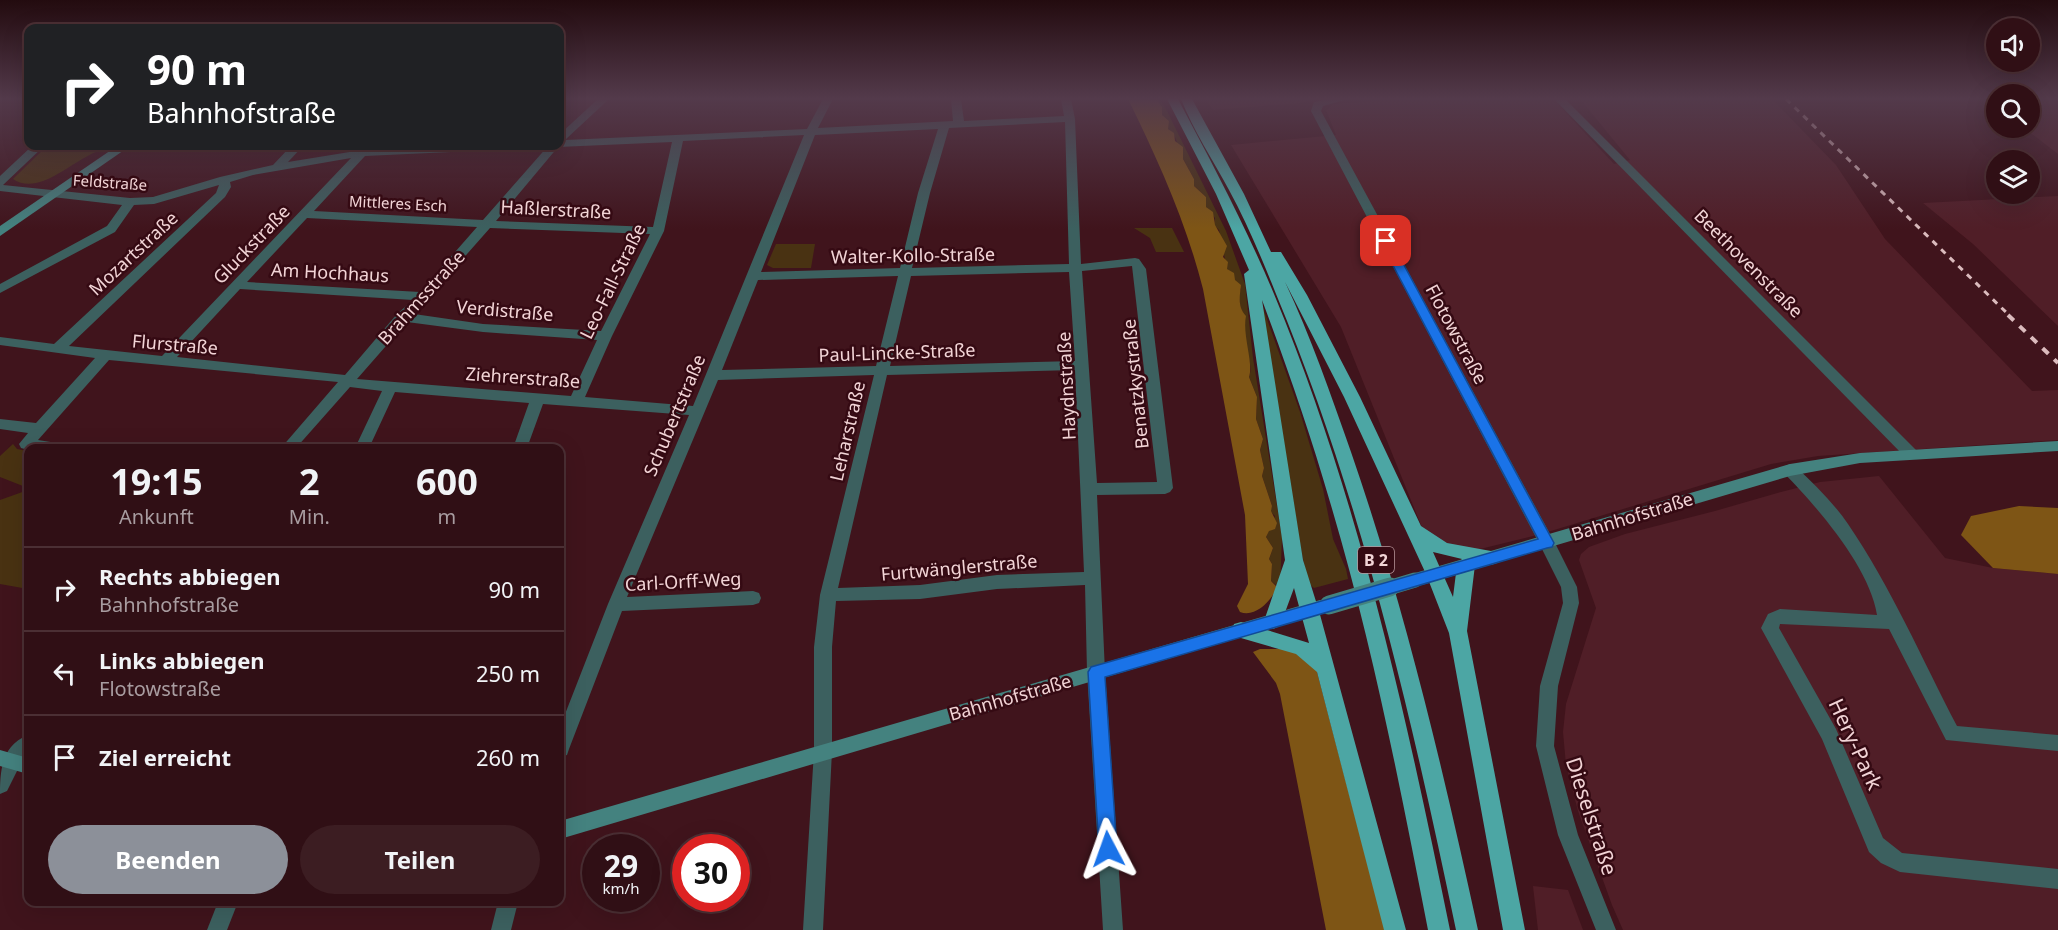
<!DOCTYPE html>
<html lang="de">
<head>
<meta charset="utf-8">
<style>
	:root { --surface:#300f15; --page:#3c1d22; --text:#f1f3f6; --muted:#a89ca0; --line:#4b2f34; --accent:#8c9099 }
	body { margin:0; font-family:"Noto Sans",sans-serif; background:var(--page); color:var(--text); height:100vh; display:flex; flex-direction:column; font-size:22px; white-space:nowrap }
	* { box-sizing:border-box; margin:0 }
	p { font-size:20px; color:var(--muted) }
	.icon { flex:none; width:33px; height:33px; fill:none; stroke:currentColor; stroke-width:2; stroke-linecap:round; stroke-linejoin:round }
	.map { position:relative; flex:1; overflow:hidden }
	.side { position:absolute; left:24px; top:444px; width:540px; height:462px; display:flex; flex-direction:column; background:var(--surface); border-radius:12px; box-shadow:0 6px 24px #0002,0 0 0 2px var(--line) }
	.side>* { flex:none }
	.guide { position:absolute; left:24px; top:24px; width:540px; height:126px; border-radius:12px; box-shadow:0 6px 24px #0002,0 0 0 2px var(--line); background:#202124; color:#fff; overflow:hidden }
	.tools { position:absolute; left:1986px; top:18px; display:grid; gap:12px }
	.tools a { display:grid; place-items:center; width:54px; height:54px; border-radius:50%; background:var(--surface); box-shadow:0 6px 24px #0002,0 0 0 2px var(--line); font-size:30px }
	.speed { position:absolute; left:582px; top:834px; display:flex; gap:12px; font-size:30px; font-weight:700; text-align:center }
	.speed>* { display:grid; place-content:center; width:78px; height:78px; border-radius:50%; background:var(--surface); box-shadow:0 6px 24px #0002,0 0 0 2px var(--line); line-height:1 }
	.speed small { font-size:15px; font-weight:400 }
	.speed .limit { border:9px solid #d22; background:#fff; color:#111 }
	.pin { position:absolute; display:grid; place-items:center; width:51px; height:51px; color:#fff; margin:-26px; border-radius:12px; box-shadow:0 3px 9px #0006 }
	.me { position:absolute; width:66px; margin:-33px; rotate:356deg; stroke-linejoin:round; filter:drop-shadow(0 0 4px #0008) }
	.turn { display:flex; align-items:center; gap:21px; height:126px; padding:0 24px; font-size:27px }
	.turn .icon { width:78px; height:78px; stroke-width:2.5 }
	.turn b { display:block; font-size:42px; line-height:51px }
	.eta { display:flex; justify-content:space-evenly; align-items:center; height:102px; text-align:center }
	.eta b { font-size:36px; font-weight:700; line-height:42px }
	.cta { display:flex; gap:12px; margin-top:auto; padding:12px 24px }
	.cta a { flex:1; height:69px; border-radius:36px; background:var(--accent); color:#fff; font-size:24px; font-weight:700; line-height:69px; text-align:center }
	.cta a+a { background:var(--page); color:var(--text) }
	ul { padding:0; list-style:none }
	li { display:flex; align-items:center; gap:18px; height:84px; padding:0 24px; border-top:2px solid var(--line) }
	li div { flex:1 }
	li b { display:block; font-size:22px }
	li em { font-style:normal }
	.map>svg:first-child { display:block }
	.built { fill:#501e27 }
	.green { fill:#493212 }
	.forest { fill:#7e5515 }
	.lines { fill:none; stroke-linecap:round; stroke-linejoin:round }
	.minor { fill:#3c605f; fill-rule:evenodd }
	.tertiary { fill:#3c605f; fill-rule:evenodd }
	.secondary { fill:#44827f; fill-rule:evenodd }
	.trunk { fill:#4ca6a4; fill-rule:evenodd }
	.rail-far1 { stroke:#dbbbbd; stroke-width:3; stroke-dasharray:6 6; stroke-linecap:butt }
	.rail { stroke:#dbbbbd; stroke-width:4; stroke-dasharray:8 8; stroke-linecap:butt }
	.secondary-bridge-far1 { stroke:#44827f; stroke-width:15 }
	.secondary-bridge { stroke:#44827f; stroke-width:19 }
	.route { fill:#1a73e8; stroke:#114b97; stroke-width:1.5 }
	.labels { text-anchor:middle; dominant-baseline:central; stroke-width:5; stroke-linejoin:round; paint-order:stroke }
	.far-street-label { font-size:15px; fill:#f2d4d6; stroke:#350a13 }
	.shield { fill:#350a13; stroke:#b9979c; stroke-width:1.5 }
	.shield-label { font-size:16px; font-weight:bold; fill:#f2d4d6 }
	.street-label { font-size:18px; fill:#f2d4d6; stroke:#350a13 }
	.near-street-label { font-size:21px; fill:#f2d4d6; stroke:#350a13 }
</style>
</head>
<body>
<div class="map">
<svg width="2058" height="930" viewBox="0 0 2058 930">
	<rect width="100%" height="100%" fill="#40141c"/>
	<!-- built -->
	<g class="built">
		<path d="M1206 99H1316L1301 103 1213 110Z"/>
		<path d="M1400 99H1553L1614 164 1630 160 1580 99H1772L1836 165 1885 239 2032 391 2058 390V440L1818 456 1771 464 1541 534 1476 550 1443 544 1423 530 1341 327 1231 145 1336 135 1326 110 1334 104Z"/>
		<path d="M2030 99H2058V154L2024 128H2030Z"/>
		<path d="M2058 196V326L1973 244 1923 203Z"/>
		<path d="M1879 476 1945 558 1993 568 2058 574V930H1623L1612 905 1578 811 1566 765 1563 732 1566 704 1596 608 1579 560 1581 554 1589 547 1625 534 1715 511 1781 492 1820 482Z"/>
		<path d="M1533 886 1568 890 1583 930H1538Z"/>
	</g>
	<!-- green -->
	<g class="green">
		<path d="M1157 99H1160L1167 111 1226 231 1245 284 1253 358 1282 537 1280 588 1271 581 1272 564 1269 559 1273 548 1266 537 1275 516 1270 511 1272 506 1262 476 1264 468 1260 450 1263 439 1256 419 1257 397 1249 377 1251 369 1245 342V316C1240 310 1237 297 1241 289L1227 269 1219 230 1214 225 1215 218 1206 207V197L1194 186V179L1183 159 1175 137 1168 129 1162 115V107Z"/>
		<path d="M47 146H112C103 149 94 152 86 157 66 167 36 195 13 179Z"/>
		<path d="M1134 228H1172L1184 252H1156L1150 238Z"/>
		<path d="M776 244H815L811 268H773L767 265Z"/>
		<path d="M1262 305 1300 412 1323 489 1333 539 1346 569 1348 579 1314 588 1308 583 1300 544Z"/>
		<path d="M13 444 17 449 28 451V488L0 477V456Z"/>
		<path d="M28 490V589L0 584V500Z"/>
	</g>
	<!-- forest -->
	<g class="forest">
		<path d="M1128 99H1157L1162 107V115L1169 121 1168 129 1174 133 1175 141 1183 147V159L1194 179V186L1206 197V207L1213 212 1215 225 1227 246 1223 257 1228 262 1227 269 1234 273 1235 280 1241 285C1240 296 1237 306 1246 316 1242 335 1254 363 1249 377L1257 397 1256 419 1263 439 1260 450 1264 468 1262 476 1272 506 1271 511 1277 523 1275 529 1269 531 1266 537 1273 548 1269 559 1272 564 1271 581 1277 587C1272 600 1256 618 1240 612L1237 606 1248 584 1245 515 1203 289C1186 222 1158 160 1128 99Z"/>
		<path d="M2019 506 2058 508V574L1993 568 1961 535 1971 516Z"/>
		<path d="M1260 649H1292L1316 668 1385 930H1326L1280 694 1276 683 1253 652Z"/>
	</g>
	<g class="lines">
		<!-- minor -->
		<g class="minor">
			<path d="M598 99H609L565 140 807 129 823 99H833L818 128 953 121 951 99H961L964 121 1064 116 1061 99H1071L1075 119 1081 264 1135 258 1139 259 1146 269 1173 488 1170 492 1165 494 1097 495 1105 672 1123 930H1103L1087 672 1085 585 997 589 920 599 836 601 832 647V751L823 930H803L814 751V647L820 595 874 375 718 380 627 597 753 591 759 593 761 598 759 603 753 605 622 611 569 749 567 755 560 757V727L608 604 689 415 543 404 527 448H513L529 403 395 392 369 448H355L382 391 350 387 296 448H281L338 382 109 360 38 440 63 444 65 448 28 450 21 448 19 444 28 433 0 429V419L36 423 95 358 0 345V337L54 344 216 193 219 185 154 204 134 205 115 232 0 293V284L107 226 122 205 0 191V176L32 146H44L3 185 130 198 153 197 220 177 273 165 291 146H303L288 162 362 150 522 146 517 149 365 156 314 211 483 220 548 146H560V134ZM1065 122 1069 264 912 268 930 193 949 128ZM938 129 918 193 900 268 761 272 815 135ZM804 135 693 406 585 397 612 336 664 231 683 141ZM672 142 653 227 496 221 558 147ZM351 158 162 356 69 346 225 197 231 187 230 182 253 175ZM307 218 477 227 420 292 247 282ZM490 228 650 234 601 331 483 324 414 314ZM1132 266 1157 482 1097 483 1082 271ZM1069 272 1075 361 890 366 911 276ZM898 276 876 366 722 370 758 280ZM240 289 413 300 397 314 345 375 177 357ZM407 322 483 332 597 340 571 396 357 379ZM1075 370 1084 572 997 575 920 585 838 588 887 375Z"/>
			<path d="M1554 99H1565L1916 450 1918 454 1916 458H1906Z"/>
			<path d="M1790 464 1795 466C1814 484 1833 502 1848 524 1891 587 1922 659 1957 726L2058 735V751L1946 740 1889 629 1780 624 1779 628 1836 729 1883 838 1902 853 2058 869V889L1900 872 1881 863 1869 852 1822 739 1761 628 1768 614 1780 609 1877 615C1870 568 1818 508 1785 474L1782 470 1785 466Z"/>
			<path d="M1547 537 1553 539 1577 587 1579 603 1558 686 1554 746 1578 835 1616 930H1596L1558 835 1536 746 1540 686 1563 603 1561 587 1539 543 1541 539Z"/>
			<path d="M28 735V756L19 767 7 791 0 794C0 770 2 745 28 735Z"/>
			<path d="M218 902H238L227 930H207Z"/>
			<path d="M498 902H518L511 930H491Z"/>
		</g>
		<!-- tertiary -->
		<path class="tertiary" d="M1329 99H1348L1323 106 1321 111 1555 543 1553 547 1547 549 1541 547 1311 111 1314 102Z"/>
		<!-- secondary -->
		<g class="secondary">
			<path d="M117 146H130L0 236V226Z"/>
			<path d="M2058 441V451L1860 463 1790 476 1415 587 1409 585 1407 580 1409 575 1415 573 1790 464 1860 453Z"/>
			<path d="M1320 600 1326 602 1328 607 1326 612 560 839V821Z"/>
			<path d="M0 750 28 758V774L0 766Z"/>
		</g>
		<!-- trunk -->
		<g class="trunk">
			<path d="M1167 99H1178C1212 163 1246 227 1274 294 1359 498 1406 715 1450 930H1428C1400 786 1372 642 1330 502 1310 433 1287 367 1262 300L1303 560 1319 611 1406 930H1384L1317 672 1296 654 1234 636 1232 630 1234 624 1241 622 1309 643 1294 588 1280 626 1273 629 1266 626 1264 621 1285 560 1244 274 1249 270 1216 194Z"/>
			<path d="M1181 99H1192L1244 194 1271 252H1281L1307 295 1360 397 1421 526 1447 543 1491 551 1497 553 1500 558 1497 563 1491 565 1473 562 1475 565 1467 631 1525 930H1503L1449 633 1426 574 1344 397 1285 282C1311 337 1331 395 1351 452 1405 608 1443 769 1478 930H1456C1411 714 1361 498 1276 294 1262 259 1247 223 1229 190 1213 160 1193 130 1181 99ZM1433 552 1462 559 1457 565 1453 597Z"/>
		</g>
		<!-- rail-far1 -->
		<path class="rail-far1" d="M1786 99 2010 316"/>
		<!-- rail -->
		<path class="rail" d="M2008 315 2058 363"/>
		<!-- secondary-bridge-far1 -->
		<path class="secondary-bridge-far1" d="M1385 589 1415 580"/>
		<!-- secondary-bridge -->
		<path class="secondary-bridge" d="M1329 605 1390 587"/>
	</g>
	<!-- sky -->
	<linearGradient id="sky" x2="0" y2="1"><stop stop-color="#230b0f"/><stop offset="0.43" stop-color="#533a4b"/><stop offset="1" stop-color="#533a4b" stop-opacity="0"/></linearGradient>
	<rect width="2058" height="229" fill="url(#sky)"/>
	<!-- route -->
	<path class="route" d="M1386 238 1391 241 1554 543 1552 547 1547 548 1105 677 1117 849 1114 856 1108 858 1101 856 1099 849 1088 672 1091 667 1538 539 1380 241Z"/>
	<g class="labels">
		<!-- far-street labels -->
		<g class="far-street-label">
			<text transform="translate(110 182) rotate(4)">Feldstraße</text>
			<text transform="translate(398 203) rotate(3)">Mittleres Esch</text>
		</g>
		<!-- shield labels -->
		<rect class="shield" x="1358" y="547" width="36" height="26" rx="4.5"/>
		<g class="shield-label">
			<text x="1376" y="560">B 2</text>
		</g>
		<!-- street labels -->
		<g class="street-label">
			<text transform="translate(556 209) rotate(3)">Haßlerstraße</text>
			<text transform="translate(251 244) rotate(-46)">Gluckstraße</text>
			<text transform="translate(133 253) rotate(-43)">Mozartstraße</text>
			<text transform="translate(913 255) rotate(-1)">Walter-Kollo-Straße</text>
			<text transform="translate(1749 263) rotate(45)">Beethovenstraße</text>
			<text transform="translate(330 272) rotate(3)">Am Hochhaus</text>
			<text transform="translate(612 281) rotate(-64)">Leo-Fall-Straße</text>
			<text transform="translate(421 297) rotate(-48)">Brahmsstraße</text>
			<text transform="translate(505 310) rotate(5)">Verdistraße</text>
			<text transform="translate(1457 334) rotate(62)">Flotowstraße</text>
			<text transform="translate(175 344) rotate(5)">Flurstraße</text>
			<text transform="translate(897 352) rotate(-2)">Paul-Lincke-Straße</text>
			<text transform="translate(523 377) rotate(4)">Ziehrerstraße</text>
			<text transform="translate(1135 384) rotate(-96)">Benatzkystraße</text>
			<text transform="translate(1066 386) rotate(-93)">Haydnstraße</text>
			<text transform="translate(674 415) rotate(-67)">Schubertstraße</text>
			<text transform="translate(847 431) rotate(-77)">Leharstraße</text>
			<text transform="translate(1632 516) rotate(-17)">Bahnhofstraße</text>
			<text transform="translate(959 567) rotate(-5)">Furtwänglerstraße</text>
			<text transform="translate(683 581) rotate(-3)">Carl-Orff-Weg</text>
			<text transform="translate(1010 697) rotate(-16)">Bahnhofstraße</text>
		</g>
		<!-- near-street labels -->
		<g class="near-street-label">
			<text transform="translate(1856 744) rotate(65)">Hery-Park</text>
			<text transform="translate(1592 816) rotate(72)">Dieselstraße</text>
		</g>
	</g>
</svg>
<div class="tools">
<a><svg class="icon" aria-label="sound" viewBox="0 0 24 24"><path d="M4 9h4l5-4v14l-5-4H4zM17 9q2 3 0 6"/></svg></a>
<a><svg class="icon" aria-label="search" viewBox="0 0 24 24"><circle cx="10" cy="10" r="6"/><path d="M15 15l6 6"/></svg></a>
<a><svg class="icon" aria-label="layers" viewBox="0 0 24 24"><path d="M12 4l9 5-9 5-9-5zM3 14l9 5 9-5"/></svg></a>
</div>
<div class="speed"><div>29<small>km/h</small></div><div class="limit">30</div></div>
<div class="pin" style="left:1386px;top:241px;background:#d93025"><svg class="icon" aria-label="arrive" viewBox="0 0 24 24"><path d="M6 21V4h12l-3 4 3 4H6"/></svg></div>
<svg class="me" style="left:1108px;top:849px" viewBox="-20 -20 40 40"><path d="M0-17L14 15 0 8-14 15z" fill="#1a73e8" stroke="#fff" stroke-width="4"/></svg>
<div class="guide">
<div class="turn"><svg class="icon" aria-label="right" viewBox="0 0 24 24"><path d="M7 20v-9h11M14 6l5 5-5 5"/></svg><div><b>90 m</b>Bahnhofstraße</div></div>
</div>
<section class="side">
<div class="eta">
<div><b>19:15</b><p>Ankunft</p></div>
<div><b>2</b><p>Min.</p></div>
<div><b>600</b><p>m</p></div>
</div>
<ul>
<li><svg class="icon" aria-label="right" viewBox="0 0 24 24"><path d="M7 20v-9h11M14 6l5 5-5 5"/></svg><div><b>Rechts abbiegen</b><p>Bahnhofstraße</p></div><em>90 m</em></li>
<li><svg class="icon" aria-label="left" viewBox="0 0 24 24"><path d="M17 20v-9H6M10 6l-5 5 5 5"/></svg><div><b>Links abbiegen</b><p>Flotowstraße</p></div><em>250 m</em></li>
<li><svg class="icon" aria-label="arrive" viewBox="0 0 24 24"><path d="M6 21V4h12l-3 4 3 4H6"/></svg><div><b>Ziel erreicht</b></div><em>260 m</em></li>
</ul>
<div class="cta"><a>Beenden</a><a>Teilen</a></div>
</section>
</div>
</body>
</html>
